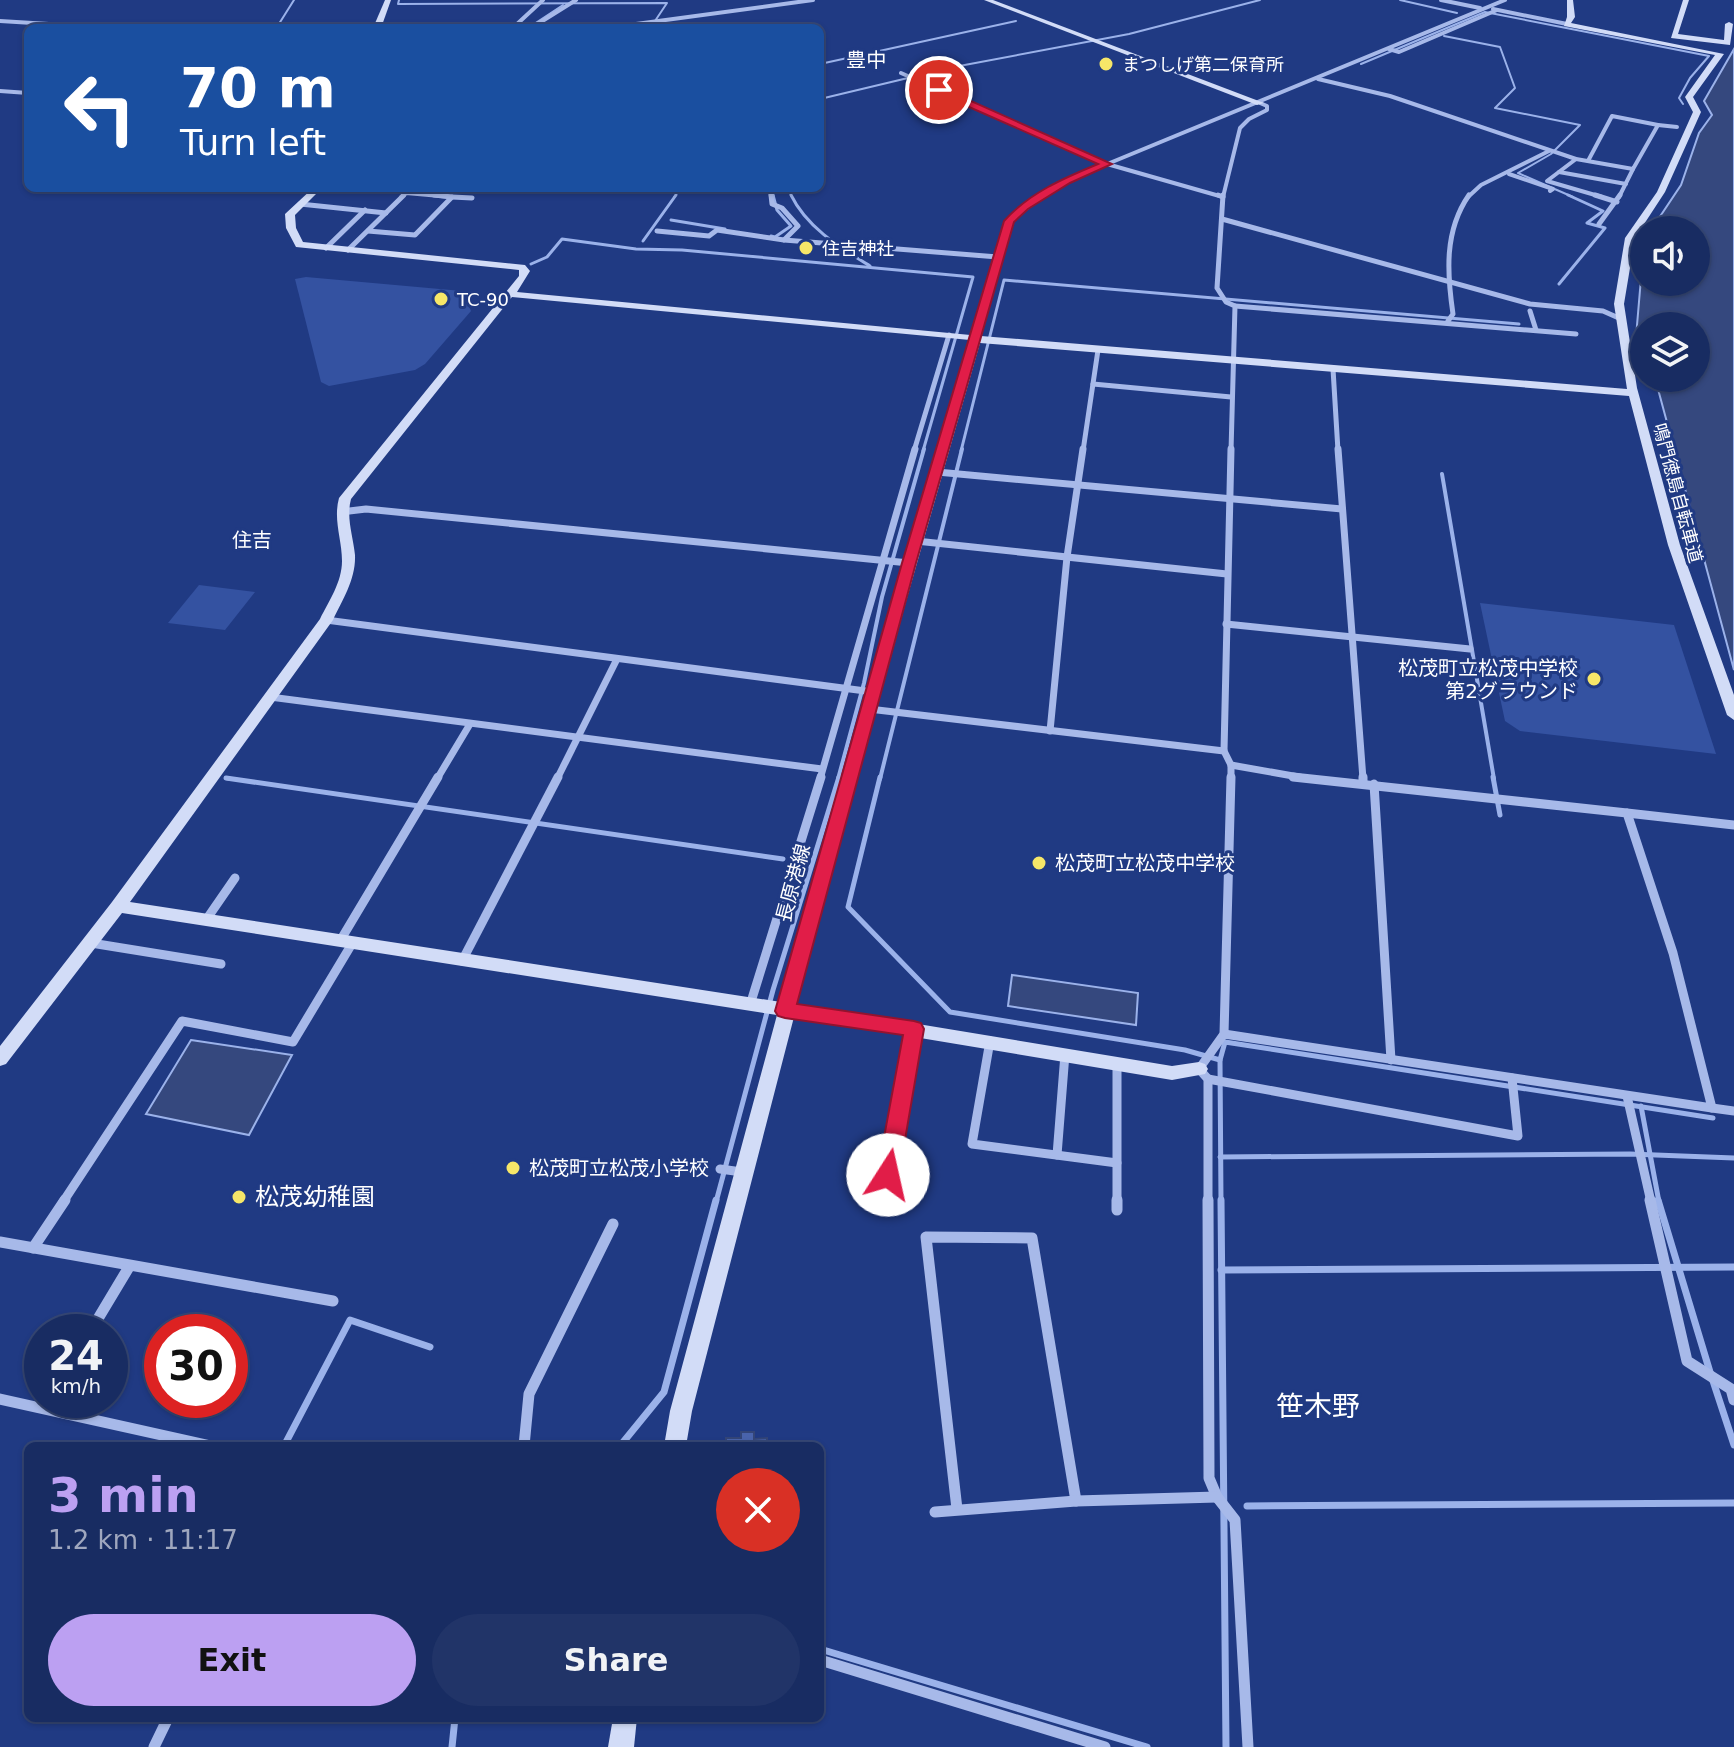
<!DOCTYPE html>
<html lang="en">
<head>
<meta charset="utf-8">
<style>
	:root { --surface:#182c62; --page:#213468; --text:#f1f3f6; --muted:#9fa7be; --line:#364877; --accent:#bca0f2 }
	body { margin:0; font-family:"DejaVu Sans","Noto Sans JP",sans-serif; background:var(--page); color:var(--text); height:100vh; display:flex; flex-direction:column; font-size:30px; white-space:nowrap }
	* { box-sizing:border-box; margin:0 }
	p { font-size:26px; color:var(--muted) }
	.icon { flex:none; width:44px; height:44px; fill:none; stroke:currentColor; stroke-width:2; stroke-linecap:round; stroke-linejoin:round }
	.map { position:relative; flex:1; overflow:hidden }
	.sheet { position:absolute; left:24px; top:1442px; width:800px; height:280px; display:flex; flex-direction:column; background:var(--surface); border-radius:12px; box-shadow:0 2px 6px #0004,0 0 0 2px var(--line) }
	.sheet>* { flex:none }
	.top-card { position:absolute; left:24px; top:24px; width:800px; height:168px; border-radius:12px; box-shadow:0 2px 6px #0004,0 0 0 2px var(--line); background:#1a4fa0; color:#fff; overflow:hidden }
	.tools { position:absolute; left:1630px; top:216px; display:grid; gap:16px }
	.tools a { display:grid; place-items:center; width:80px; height:80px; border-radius:50%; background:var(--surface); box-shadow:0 2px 6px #0004,0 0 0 2px var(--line); font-size:40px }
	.speed { position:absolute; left:24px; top:1314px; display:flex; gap:16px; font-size:40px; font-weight:700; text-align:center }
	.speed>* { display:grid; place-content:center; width:104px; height:104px; border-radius:50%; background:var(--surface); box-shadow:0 2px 6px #0004,0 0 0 2px var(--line); line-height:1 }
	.speed small { font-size:20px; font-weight:400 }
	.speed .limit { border:12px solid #d22; background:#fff; color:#111 }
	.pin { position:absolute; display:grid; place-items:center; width:68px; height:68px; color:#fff; margin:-34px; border:4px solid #fff; border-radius:50%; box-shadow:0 2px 8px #0007 }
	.me { position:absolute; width:88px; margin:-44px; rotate:10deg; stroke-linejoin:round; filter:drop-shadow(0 0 6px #0008) }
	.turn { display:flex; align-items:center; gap:28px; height:168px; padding:0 24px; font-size:36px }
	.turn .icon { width:104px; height:104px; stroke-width:2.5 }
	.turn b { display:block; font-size:56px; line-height:68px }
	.round { display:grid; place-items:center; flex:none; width:84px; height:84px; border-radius:42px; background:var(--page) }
	.headline { display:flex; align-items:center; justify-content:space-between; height:136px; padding:0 24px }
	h1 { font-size:48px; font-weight:600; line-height:60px; color:var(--accent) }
	.button { display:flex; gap:16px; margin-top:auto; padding:16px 24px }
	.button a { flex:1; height:92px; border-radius:48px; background:var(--accent); color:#111; font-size:32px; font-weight:600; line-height:92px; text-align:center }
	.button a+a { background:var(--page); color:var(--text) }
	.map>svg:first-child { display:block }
	.green { fill:#3452a1 }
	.water { fill:#35487e; stroke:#9bb2ea; stroke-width:2 }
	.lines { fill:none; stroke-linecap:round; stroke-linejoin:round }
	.stream-far4 { stroke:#9bb2ea; stroke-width:2 }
	.stream-far3 { stroke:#9bb2ea; stroke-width:3 }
	.stream-far2 { stroke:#9bb2ea; stroke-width:4 }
	.stream-far1 { stroke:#9bb2ea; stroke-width:5 }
	.stream { stroke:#9bb2ea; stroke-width:7 }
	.building { fill:#4963ab; stroke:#334578; stroke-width:2 }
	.street-far4 { stroke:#a7b9e9; stroke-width:4 }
	.street-far3 { stroke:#a7b9e9; stroke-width:5 }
	.street-far2 { stroke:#a7b9e9; stroke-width:7 }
	.street-far1 { stroke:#a7b9e9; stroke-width:9 }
	.street { stroke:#a7b9e9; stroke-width:11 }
	.secondary { fill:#d2dcf7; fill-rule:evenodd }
	.route { fill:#e11d48; stroke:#92132f; stroke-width:2 }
	.poi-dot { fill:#f6e668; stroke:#203a83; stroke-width:3 }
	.labels { text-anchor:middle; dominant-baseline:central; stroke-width:6; stroke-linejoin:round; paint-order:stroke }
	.far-poi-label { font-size:18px; fill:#fff; stroke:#203a83; text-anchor:start }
	.far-street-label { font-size:18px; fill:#fff; stroke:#203a83 }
	.far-quarter-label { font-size:20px; fill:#fff; stroke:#203a83 }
	.poi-label { font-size:20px; fill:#fff; stroke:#203a83; text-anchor:start }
	.street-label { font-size:20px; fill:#fff; stroke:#203a83 }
	.near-poi-label { font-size:24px; fill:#fff; stroke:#203a83; text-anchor:start }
	.near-quarter-label { font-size:28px; fill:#fff; stroke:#203a83 }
</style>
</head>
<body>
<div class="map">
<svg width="1734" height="1747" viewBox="0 0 1734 1747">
	<rect width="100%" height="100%" fill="#203a83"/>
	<!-- green -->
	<g class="green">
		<path d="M306 277 462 291 471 311 425 364 415 370 329 386 321 382 295 279Z"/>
		<path d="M199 585 255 592 225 630 168 623Z"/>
		<path d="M1480 603 1674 625 1716 754 1520 731 1505 721Z"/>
	</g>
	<!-- water -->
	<g class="water">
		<path d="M1734 49V670L1655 378H1696V326H1644V343L1636 337 1644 243V282H1696V230H1651L1681 185 1699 133 1712 115 1704 101Z"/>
		<path d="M1012 975 1138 993 1136 1025 1008 1006Z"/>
		<path d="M191 1040 292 1055 249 1135 146 1114Z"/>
	</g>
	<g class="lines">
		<!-- stream-far4 -->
		<g class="stream-far4">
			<path d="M399 0 398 4 667 3 655 21H659"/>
			<path d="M1400 0 1457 13"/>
			<path d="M252 28 277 27 294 0"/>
			<path d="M528 28 563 5"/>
			<path d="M1444 36 1500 47 1515 88 1495 108 1580 125 1551 154 1518 173 1573 197"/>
			<path d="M820 64 1016 21"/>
			<path d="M1361 64 1485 12 1709 56 1690 78 1679 98 1683 104"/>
			<path d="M820 99 954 67 1129 34 1260 0"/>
			<path d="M771 188 774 197"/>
			<path d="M788 188 792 197"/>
			<path d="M674 197 681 188"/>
		</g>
		<!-- stream-far3 -->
		<g class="stream-far3">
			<path d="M791 195C807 228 841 248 870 266"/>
			<path d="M671 220 725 229"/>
			<path d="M771 236 775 237 791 226 777 210 773 195"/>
			<path d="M643 241 676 195"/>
			<path d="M531 264 547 257 562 239 636 249 682 250 973 277 923 451"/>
			<path d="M1559 284 1605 228 1587 223 1603 211 1568 195"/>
			<path d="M961 451 1004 280 1519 324"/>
		</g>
		<!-- stream-far2 -->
		<g class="stream-far2">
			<path d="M1442 474 1494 779"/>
			<path d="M226 778 231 779"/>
			<path d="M838 779 864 683 882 597 924 449"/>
			<path d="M880 779 962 449"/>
		</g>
		<!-- stream-far1 -->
		<g class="stream-far1">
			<path d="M880 777 848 907 950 1012 1185 1050 1220 1060 1225 1042 1713 1118"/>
			<path d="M1493 777 1500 815"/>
			<path d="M226 778 783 859"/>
			<path d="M1220 1060 1221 1202"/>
			<path d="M1641 1106 1659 1202"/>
			<path d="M1220 1157 1630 1154 1734 1158"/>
			<path d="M716 1202 773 990 839 777"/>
		</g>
		<!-- stream -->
		<g class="stream">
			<path d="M1221 1200 1226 1747"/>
			<path d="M1658 1200 1710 1372"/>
			<path d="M1221 1270 1734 1267"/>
			<path d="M1713 1381 1734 1445"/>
			<path d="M284 1446 350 1320 430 1347"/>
			<path d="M620 1446 664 1392 716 1200"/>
			<path d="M1247 1506 1734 1503"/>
			<path d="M820 1649 1147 1747"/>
			<path d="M452 1747 455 1718"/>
		</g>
	</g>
	<!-- building -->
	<path class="building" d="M741 1432H754V1439L767 1438V1446H726V1438H741Z"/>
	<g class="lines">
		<!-- street-far4 -->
		<g class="street-far4">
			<path d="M1441 0 1480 8"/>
			<path d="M1493 9 1567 24"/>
			<path d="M0 21 114 28"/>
			<path d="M516 25 543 0"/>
			<path d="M536 25 576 0"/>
			<path d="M378 27 636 24 813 0"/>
			<path d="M1389 49 1399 52 1497 10"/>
			<path d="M901 73 1107 164 1223 197"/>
			<path d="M1318 79 1390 96 1576 159 1633 169 1658 125 1612 116 1588 161"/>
			<path d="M0 91 28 93"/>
			<path d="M1658 125 1677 127"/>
			<path d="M1576 159 1547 181 1602 197"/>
			<path d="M1559 172 1626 184"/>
			<path d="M1509 174 1553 189 1550 191"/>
			<path d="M770 188 771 197"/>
			<path d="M401 197 406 193 452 197"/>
			<path d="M452 197H461"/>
			<path d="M1039 197 1066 181 1505 0"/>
			<path d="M1223 197 1240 128 1249 119 1267 110V106L1260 103"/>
			<path d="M1468 197 1481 185 1549 151"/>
			<path d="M1619 197 1633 169"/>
		</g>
		<!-- street-far3 -->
		<g class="street-far3">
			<path d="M771 195 772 204 782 208 798 226 784 240 998 257"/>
			<path d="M1218 195 1223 197"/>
			<path d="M1223 195 1217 288 1226 302 1235 306 1231 451"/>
			<path d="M1595 195 1617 202"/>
			<path d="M452 197 472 198"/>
			<path d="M300 204 386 213"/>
			<path d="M1222 219 1530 304 1603 311 1621 319"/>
			<path d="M1599 224 1620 195"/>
			<path d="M368 231 415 235 452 197 434 195"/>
			<path d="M657 231 709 236 717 230 784 240"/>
			<path d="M326 248 365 210"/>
			<path d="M348 250 404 195"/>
			<path d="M1235 306 1576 334"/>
			<path d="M1530 311 1536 330"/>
			<path d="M1448 321 1453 314C1447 273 1444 231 1469 195"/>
			<path d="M976 337 1009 221 1043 195"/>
			<path d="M1333 369 1338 451"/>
			<path d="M1093 384 1231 397"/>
			<path d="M914 451 949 335"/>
			<path d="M1083 451 1098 350"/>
		</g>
		<!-- street-far2 -->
		<g class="street-far2">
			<path d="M1338 449 1363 779"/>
			<path d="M937 472 1342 509"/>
			<path d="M341 512 366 509 909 563"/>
			<path d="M916 541 1227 574"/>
			<path d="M326 620 873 692"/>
			<path d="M1226 624 1470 649"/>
			<path d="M270 697 822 769"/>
			<path d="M869 709 1224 751"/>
			<path d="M1050 731 1067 557 1083 449"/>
			<path d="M1231 765 1310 779"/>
			<path d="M437 779 470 724"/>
			<path d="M557 779 617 659"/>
			<path d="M820 779 915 449"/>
			<path d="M1231 779V765L1224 751 1231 449"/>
		</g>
		<!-- street-far1 -->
		<g class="street-far1">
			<path d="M1363 777V782"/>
			<path d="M1374 784 1391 1060"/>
			<path d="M1627 813 1734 825"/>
			<path d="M206 920 235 878"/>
			<path d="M340 941 438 777"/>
			<path d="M91 943 221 964"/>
			<path d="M462 961 558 777"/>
			<path d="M750 1005 821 777"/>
			<path d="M1224 1034 1712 1108 1673 953 1627 813 1293 777"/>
			<path d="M990 1041 972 1144 1117 1163"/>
			<path d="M1117 1063V1202"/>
			<path d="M1208 1079 1518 1136 1512 1078"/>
			<path d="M1627 1096 1651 1202"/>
			<path d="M1712 1108 1734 1111"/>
			<path d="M1057 1155 1065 1054"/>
			<path d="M720 1169 742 1172"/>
			<path d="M888 1175 914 1030"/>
			<path d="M63 1202 182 1021 293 1042 353 942"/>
			<path d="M1208 1202V1079L1199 1069 1224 1034 1231 777"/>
		</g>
		<!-- street -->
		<g class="street">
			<path d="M1117 1200V1210"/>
			<path d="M1208 1200 1209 1478 1217 1497 1235 1520 1248 1747"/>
			<path d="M1650 1200 1687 1361 1731 1389 1734 1400"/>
			<path d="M0 1242 333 1301"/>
			<path d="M33 1248 65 1200"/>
			<path d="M90 1332 129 1267"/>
			<path d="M0 1399 211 1446"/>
			<path d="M524 1446 529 1394 613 1224"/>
			<path d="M957 1509 926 1237 1032 1238 1076 1501"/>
			<path d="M935 1512 1076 1501 1217 1497"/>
			<path d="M820 1660 1105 1747"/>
			<path d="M154 1747 168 1718"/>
		</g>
		<!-- secondary -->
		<g class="secondary">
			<path d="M385 0H391L381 28H373Z"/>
			<path d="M984 0H993L1264 103 1257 105Z"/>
			<path d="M1567 0H1573L1575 17 1571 23 1724 54 1693 97 1701 112 1665 192 1635 238 1624 304 1637 388 1680 545 1734 695V720L1727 715 1668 545 1629 396 980 343 905 605 797 1004 1172 1066 1199 1062 1205 1064 1208 1069 1205 1074 1172 1080 794 1017 692 1411 686 1446H664L670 1411 777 1015 122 913 6 1064 0 1066V1046L112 902 320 619C329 601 342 582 342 561 342 539 333 520 339 498L519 276V270L296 247 286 228 285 214 313 188H322L295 215 296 228 303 242 525 265 530 271 517 292 981 336 1627 389 1614 304 1625 238 1657 192 1693 112 1685 97 1715 55 1564 26 1567 17ZM512 297 970 340 892 605 781 1002 130 902 333 620C343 599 356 579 355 555 353 535 346 518 351 499Z"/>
			<path d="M1683 0H1689L1678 34 1724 40 1725 24 1729 22 1733 24 1730 45 1671 38Z"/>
			<path d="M613 1718H637L634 1747H608Z"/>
		</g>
	</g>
	<!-- route -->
	<path class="route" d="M935 88H942L1112 164 1070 183 1028 209 1014 222 916 563 797 1004 914 1021 921 1023 924 1029 899 1175 896 1182 888 1184 881 1182 877 1175 903 1035 785 1018 778 1016 775 1011 902 563 1004 221C1029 193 1064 178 1098 164L935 92Z"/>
	<!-- markers -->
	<g class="poi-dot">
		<circle cx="1106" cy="64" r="8"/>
		<circle cx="806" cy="248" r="8"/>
		<circle cx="441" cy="299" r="8"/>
		<circle cx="1594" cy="679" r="8"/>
		<circle cx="1039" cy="863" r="8"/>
		<circle cx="513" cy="1168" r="8"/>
		<circle cx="239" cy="1197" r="8"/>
	</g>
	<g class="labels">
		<!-- far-poi labels -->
		<g class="far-poi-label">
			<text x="1122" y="64">まつしげ第二保育所</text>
			<text x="822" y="248">住吉神社</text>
			<text x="457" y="299">TC-90</text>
		</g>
		<!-- far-street labels -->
		<g class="far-street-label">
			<text transform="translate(1678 493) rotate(75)">鳴門徳島自転車道</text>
		</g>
		<!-- far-quarter labels -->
		<g class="far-quarter-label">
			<text x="866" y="60">豊中</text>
			<text x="252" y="540">住吉</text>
		</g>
		<!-- poi labels -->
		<g class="poi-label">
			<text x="1578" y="668" text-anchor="end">松茂町立松茂中学校<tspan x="1578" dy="23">第2グラウンド</tspan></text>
			<text x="1055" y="863">松茂町立松茂中学校</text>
			<text x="529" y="1168">松茂町立松茂小学校</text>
		</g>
		<!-- street labels -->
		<g class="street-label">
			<text transform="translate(793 883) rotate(-75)">長原港線</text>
		</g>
		<!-- near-poi labels -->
		<g class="near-poi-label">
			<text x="255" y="1197">松茂幼稚園</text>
		</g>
		<!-- near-quarter labels -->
		<g class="near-quarter-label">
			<text x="1318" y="1406">笹木野</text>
		</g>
	</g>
</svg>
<div class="tools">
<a><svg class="icon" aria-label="sound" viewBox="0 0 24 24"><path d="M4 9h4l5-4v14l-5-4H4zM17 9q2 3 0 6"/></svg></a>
<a><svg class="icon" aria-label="layers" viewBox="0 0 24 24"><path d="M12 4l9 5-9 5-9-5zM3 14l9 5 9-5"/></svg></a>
</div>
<div class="speed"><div>24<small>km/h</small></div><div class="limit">30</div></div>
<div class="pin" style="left:939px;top:90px;background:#d93025"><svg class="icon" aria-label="arrive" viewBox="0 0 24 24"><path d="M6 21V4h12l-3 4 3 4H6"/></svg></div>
<svg class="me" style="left:888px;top:1175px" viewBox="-20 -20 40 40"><circle r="19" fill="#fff"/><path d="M0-13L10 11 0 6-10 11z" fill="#e11d48"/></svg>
<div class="top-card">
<div class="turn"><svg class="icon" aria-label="left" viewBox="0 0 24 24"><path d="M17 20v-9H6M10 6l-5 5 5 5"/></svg><div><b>70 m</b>Turn left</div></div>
</div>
<section class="sheet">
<div class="headline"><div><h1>3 min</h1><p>1.2 km · 11:17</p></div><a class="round" style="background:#d93025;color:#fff"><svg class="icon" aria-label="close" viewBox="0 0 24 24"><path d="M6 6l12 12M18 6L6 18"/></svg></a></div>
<div class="button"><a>Exit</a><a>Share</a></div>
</section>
</div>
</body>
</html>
